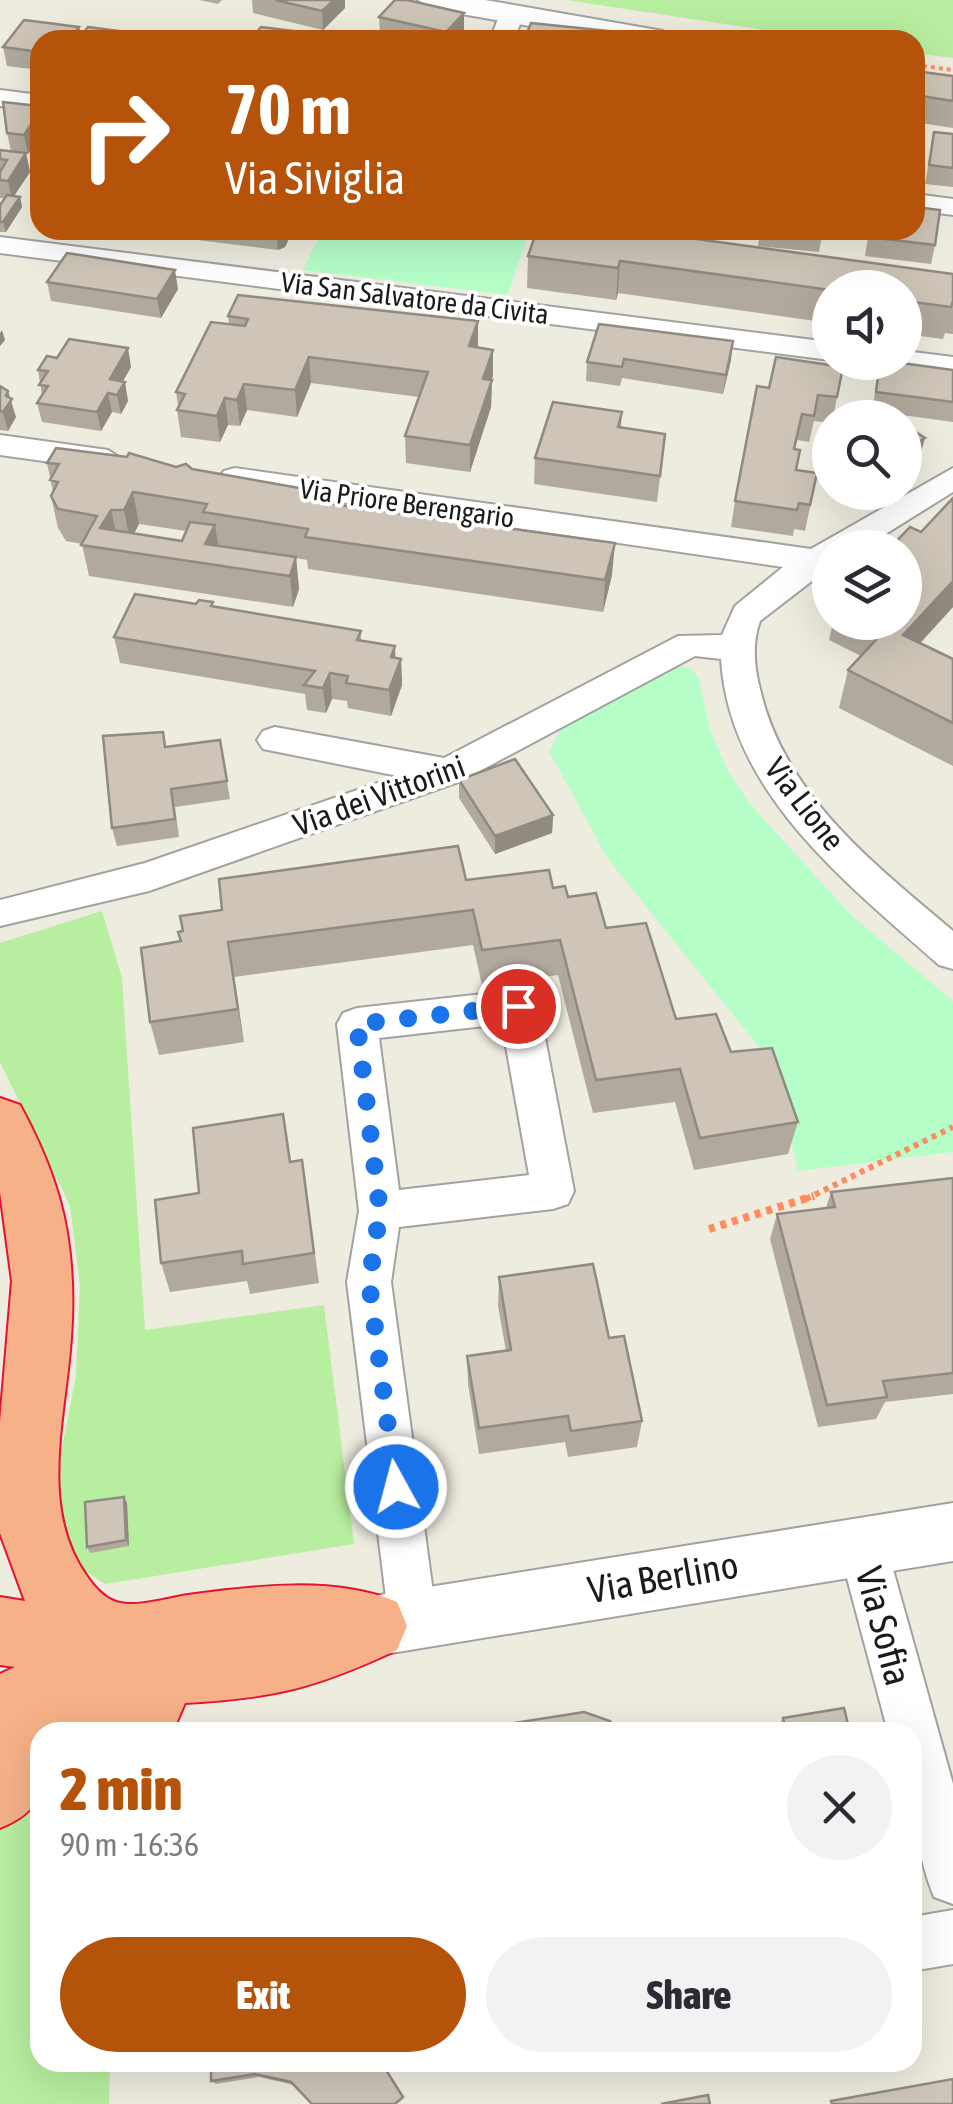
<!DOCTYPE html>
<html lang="en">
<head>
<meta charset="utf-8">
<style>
	:root { --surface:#fff; --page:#f2f2f3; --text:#2b2b33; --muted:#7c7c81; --accent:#b45309 }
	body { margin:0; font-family:"Asap Condensed",sans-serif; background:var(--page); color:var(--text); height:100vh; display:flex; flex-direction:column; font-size:38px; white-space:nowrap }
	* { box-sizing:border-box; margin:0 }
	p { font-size:32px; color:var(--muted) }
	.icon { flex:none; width:55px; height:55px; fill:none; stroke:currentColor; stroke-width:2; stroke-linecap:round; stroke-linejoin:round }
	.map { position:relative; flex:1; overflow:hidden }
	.details { position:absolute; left:30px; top:1722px; width:892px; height:350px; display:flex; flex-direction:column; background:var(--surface); border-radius:30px; box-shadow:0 10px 40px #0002 }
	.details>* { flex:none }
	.top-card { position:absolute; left:30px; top:30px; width:895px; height:210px; border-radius:30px; box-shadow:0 10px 40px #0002; background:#b45309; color:#fff; overflow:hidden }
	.tools { position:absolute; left:812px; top:270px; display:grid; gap:20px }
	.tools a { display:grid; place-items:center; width:110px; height:110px; border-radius:50%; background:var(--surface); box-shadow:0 10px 40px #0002; font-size:50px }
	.pin { position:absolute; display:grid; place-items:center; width:85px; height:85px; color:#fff; margin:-42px; border:5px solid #fff; border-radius:50%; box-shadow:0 2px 10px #0007 }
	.me { position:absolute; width:110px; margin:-55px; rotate:353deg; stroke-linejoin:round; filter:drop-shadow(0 0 8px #0008) }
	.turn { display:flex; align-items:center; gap:35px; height:210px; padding:0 30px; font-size:45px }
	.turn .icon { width:130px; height:130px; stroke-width:2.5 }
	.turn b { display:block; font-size:70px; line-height:85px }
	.round { display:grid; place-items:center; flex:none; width:105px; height:105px; border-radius:52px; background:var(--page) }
	.overview { display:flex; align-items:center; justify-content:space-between; height:170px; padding:0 30px }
	h1 { font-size:60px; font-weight:800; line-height:75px; color:var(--accent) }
	.primary-button { display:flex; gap:20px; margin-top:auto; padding:20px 30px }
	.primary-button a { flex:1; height:115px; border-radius:60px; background:var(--accent); color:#fff; font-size:40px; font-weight:800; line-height:115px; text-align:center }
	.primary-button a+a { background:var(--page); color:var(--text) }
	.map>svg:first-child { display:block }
	.grass { fill:#b7ee9f }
	.park { fill:#b5fec8 }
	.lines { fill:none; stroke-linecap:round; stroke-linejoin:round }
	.minor-casing { stroke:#a2a2a2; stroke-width:4 }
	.tertiary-casing { stroke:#a2a2a2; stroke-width:4 }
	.trunk-casing { stroke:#e41335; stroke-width:4 }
	.path-far2 { stroke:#ff8c5e; stroke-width:4; stroke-dasharray:4 4; stroke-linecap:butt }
	.path-far1 { stroke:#ff8c5e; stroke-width:6; stroke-dasharray:5 5; stroke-linecap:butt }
	.path { stroke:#ff8c5e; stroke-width:8; stroke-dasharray:6 6; stroke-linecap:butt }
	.minor { fill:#fff; fill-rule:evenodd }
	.tertiary { fill:#fff; fill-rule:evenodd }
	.trunk { fill:#f6b188; fill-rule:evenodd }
	.wall { fill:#b1a99e; fill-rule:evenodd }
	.shaded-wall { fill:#908a81 }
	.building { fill:#cec5b8; stroke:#908a81; stroke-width:2.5 }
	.route { stroke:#1a73e8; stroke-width:18; stroke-dasharray:0 32.4 }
	.labels { text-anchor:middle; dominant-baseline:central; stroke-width:8; stroke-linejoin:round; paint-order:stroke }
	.far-street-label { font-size:28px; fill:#1b1b1b; stroke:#fff }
	.street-label { font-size:32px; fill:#1b1b1b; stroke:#fff }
	.near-street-label { font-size:38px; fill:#1b1b1b; stroke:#fff }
</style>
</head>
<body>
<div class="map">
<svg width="953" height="2104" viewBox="0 0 953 2104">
	<rect width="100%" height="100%" fill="#eeebdf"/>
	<!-- grass -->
	<g class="grass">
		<path d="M567 0H953V58L915 53V40H830Z"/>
		<path d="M102 911 122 978 145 1330 324 1305 354 1544 105 1584 78 1566 56 1527 54 1488 76 1376 80 1286 70 1206 0 1062V943Z"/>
		<path d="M0 1737 40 1766V2062L110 2063 109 2104H0Z"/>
	</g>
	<!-- park -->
	<g class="park">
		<path d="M322 230H530L507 295 303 270Z"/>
		<path d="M674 665 689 668 698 676 710 729 727 769 749 803 851 915 953 1001V1152L798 1171 776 1068 608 859 549 751 560 730Z"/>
	</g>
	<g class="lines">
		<defs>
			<g id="minor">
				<path d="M511 9 523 16 514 40H490L499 16Z"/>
				<path d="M0 90 40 95V111L0 106Z"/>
				<path d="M915 194 953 199V215L915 210Z"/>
				<path d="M0 237 830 342V360L0 253Z"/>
				<path d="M905 351 953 357V375L895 366 892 362H905Z"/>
				<path d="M0 435 108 450 123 460 108 470 0 455Z"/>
				<path d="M235 468 811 549 953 468V492L863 548H830V567L760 621C752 643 754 666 760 689 784 795 874 864 953 931V969L939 965C847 883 729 793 721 659L695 656 461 781 149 891 0 926V900L145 863 398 776 263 749 257 740 263 731 275 727 444 758 678 636 722 635 735 606 783 567 224 485 219 478 224 471Z"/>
				<path d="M519 990 533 995 539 1006 574 1191 568 1204 553 1209 399 1227 391 1282 437 1622 430 1639 413 1646 396 1639 389 1622 347 1282 359 1211 337 1024 343 1013 357 1008ZM502 1024 529 1175 399 1190 379 1038Z"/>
				<path d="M863 1525 880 1531 887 1548 953 1784V1904L934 1897C912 1842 912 1791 912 1732H888L839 1548 846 1531Z"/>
				<path d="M953 1910V1964L912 1971V1917Z"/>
			</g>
			<g id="tertiary">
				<path d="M418 0H485L663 31 678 40H610L433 9Z"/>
				<path d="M953 1503V1561L373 1656 351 1648 343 1626 351 1604 373 1596Z"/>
			</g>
			<path id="trunk" d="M0 1098 20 1105C46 1153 65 1201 70 1255 73 1283 73 1311 71 1338 66 1416 38 1506 86 1575 94 1587 105 1600 120 1603 139 1607 168 1598 188 1595 255 1586 334 1576 397 1602L407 1626 397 1650C315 1688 276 1698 185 1703L175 1726 160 1732H40C40 1782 52 1807 0 1828V1674L15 1667 0 1665V1597L25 1601 0 1533V1422L12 1281 0 1192Z"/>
		</defs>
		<!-- minor casing -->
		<use href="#minor" class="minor-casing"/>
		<!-- tertiary casing -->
		<use href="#tertiary" class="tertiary-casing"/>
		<!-- trunk casing -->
		<use href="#trunk" class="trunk-casing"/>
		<!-- path-far2 -->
		<g class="path-far2">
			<path d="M697 33 745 40"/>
			<path d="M915 65 953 70"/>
		</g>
		<!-- path-far1 -->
		<path class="path-far1" d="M806 1199 953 1127"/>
		<!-- path -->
		<path class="path" d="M709 1229 814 1196"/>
		<!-- minor -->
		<use href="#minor" class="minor"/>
		<!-- tertiary -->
		<use href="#tertiary" class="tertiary"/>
		<!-- trunk -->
		<use href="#trunk" class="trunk"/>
	</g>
	<!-- wall -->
	<g class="wall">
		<path d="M199 0H222L218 4Z"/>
		<path d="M252 0H345V8L323 30 253 13Z"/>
		<path d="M379 17 464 31 456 40H400L380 35Z"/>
		<path d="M24 20 79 27 81 36 88 27 156 36V40H40V70L7 66 3 47Z"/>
		<path d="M915 71 953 76V128L915 122Z"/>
		<path d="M40 106V142H36L28 154H26L30 172 14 196 20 197 22 207 6 232H0V205L4 198H0V150L11 151 7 133Z"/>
		<path d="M934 132 953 134V187L925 184Z"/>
		<path d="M117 230H293L285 247 278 250Z"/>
		<path d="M657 230H711L710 238 657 232Z"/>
		<path d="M760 230H823L819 252 758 246Z"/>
		<path d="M869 230 935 245 931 264 865 256Z"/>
		<path d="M586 234 953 274V334L945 333 943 339 905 334V288H830V323L618 293 616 300 527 288 528 256Z"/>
		<path d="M47 282 178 289 161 318 51 301Z"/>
		<path d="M228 316 493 350 491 407 470 472 406 463 405 436 419 397 311 383 297 417 247 410 240 426 228 425 220 442 181 437 177 410 178 406 176 392 229 324Z"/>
		<path d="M599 324 731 360 723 394 622 378 620 386 586 381 587 362Z"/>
		<path d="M880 362 953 370V422L872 411Z"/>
		<path d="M131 367 123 381 128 401 121 414 112 412 101 431 42 422 37 403 42 395 38 370Z"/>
		<path d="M843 367 833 418H830V423L814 421 809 442 797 440 795 449 797 470 817 473 805 531 794 529 793 536 731 527 735 501 769 388Z"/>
		<path d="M0 386 16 417 8 431 0 430Z"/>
		<path d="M622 412 621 427 665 434 657 502 534 484 535 458Z"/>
		<path d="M47 463 176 467 192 469 612 575 603 612 308 569 307 560 296 558 299 589 293 607 89 576 82 544 66 541 58 528 51 496 53 492ZM139 524 186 531 182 541 134 533ZM218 545 272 554 219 546Z"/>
		<path d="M921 532 953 607 920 643 953 659V766L839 708 848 670 861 656 829 640 833 622H905Z"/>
		<path d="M214 607 361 631V641L395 646V658L401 659 402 685 391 716 348 708 347 701 332 699 326 713 307 710 305 694 120 663 114 637Z"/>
		<path d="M163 732 166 747 220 740 230 799 175 807 179 837 117 846 112 828Z"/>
		<path d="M459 780 553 815 552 833 495 854 459 798Z"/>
		<path d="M466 880 553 888 568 897 606 928 676 1019 731 1052 798 1122 788 1154 694 1170 675 1102 593 1113 558 975 482 985 473 945 234 977 244 1042 159 1055 150 1022 180 941 178 932Z"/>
		<path d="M302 1160 319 1283 250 1294 247 1281 170 1292 161 1263 199 1193 291 1162Z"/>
		<path d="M953 1178V1394L885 1402 876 1419 818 1427 770 1239 777 1214 826 1208 831 1192Z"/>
		<path d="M499 1277 609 1338 642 1421 637 1447 568 1457 565 1442 479 1454 468 1384 467 1356 506 1351 498 1306Z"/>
		<path d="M124 1497 127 1503 129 1546 90 1553 87 1547Z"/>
		<path d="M783 1718 850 1732 779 1731 778 1727Z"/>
		<path d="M211 2062 404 2100 294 2085 259 2077 216 2084 211 2081Z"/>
	</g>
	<!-- shaded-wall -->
	<g class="shaded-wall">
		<path d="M334 0H345V8L323 30 322 11Z"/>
		<path d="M464 13V31L456 40H446V32Z"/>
		<path d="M79 27 82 40H69Z"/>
		<path d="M32 123 36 142 28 154 24 135Z"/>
		<path d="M26 153 30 172 12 199 8 181Z"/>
		<path d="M20 197 22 207 6 232 3 222Z"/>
		<path d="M276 230H293L285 247 278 250Z"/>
		<path d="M620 261 618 293 616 300 618 268Z"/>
		<path d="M175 270 178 289 161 318 157 299Z"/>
		<path d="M478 321V347L469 346Z"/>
		<path d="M2 330 5 340 0 346V333Z"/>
		<path d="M733 341 731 360 723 394 726 375Z"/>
		<path d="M128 348 131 367 115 395 110 379Z"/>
		<path d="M493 350V376L483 405V379Z"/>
		<path d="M309 357 311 383 297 417 295 390Z"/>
		<path d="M492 380 491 407 470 472V445Z"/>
		<path d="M125 382 128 401 121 414 117 395Z"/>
		<path d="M244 384 247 410 240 426 237 400Z"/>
		<path d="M8 391 16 417 8 431 3 412Z"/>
		<path d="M108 393 112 412 101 431 97 412Z"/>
		<path d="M225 398 228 425 220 442 217 416Z"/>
		<path d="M925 438 920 456 905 466V449Z"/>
		<path d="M133 492 139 524 130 542 124 510Z"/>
		<path d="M111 510 118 541 100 528Z"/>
		<path d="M215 525 220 557 205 544Z"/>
		<path d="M615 543 612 575 603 612 605 580Z"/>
		<path d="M296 557 299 589 293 607 290 576Z"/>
		<path d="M953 581V607L893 673 903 635Z"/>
		<path d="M395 646 396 673 401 659 402 685 391 716 389 690 391 657Z"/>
		<path d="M330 673 332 699 326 713 323 688Z"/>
		<path d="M553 815 552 833 495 854V836Z"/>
		<path d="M228 942 234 977 244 1042 238 1009Z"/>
		<path d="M124 1497 127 1503 129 1546 126 1540Z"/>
	</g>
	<!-- building -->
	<g class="building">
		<path d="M275 0H334L322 11Z"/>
		<path d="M395 0H407L464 13 446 32 379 17Z"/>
		<path d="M24 20 79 27 69 40H40V52L3 47Z"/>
		<path d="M531 23 648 35 645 40H524Z"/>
		<path d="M88 27 156 36 153 40H78Z"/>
		<path d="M261 27 342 37 340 40H290L265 37 262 40H250Z"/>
		<path d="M161 36 187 40H157Z"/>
		<path d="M915 71 953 76V101L915 95Z"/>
		<path d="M3 102 40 106V124L32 123 24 135 7 133Z"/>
		<path d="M934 132 953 134V168L929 165Z"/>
		<path d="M0 150 26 153 8 181 0 180V172L7 160 0 159Z"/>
		<path d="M7 195 20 197 3 222H0V205Z"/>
		<path d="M915 207 940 210 935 245 868 237 870 230H915Z"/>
		<path d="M537 230H583L581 234 627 236 631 230 953 274V301L951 307 905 301V288H830V290L620 261 618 268 528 256Z"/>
		<path d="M790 230H823L822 233Z"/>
		<path d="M67 253 175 270 157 299 47 282Z"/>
		<path d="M238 295 478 321 469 346 493 350 483 379 492 380 470 445 405 436 428 372 309 357 295 390 244 384 237 400 225 398 217 416 177 410 185 394 176 392 211 322 245 326 248 319 228 316Z"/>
		<path d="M599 324 733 341 726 375 624 359 622 367 587 362Z"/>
		<path d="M69 339 128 348 110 379 125 382 117 395 108 393 97 412 37 403 48 386 39 385 48 371 38 370 47 356 57 358Z"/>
		<path d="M776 357 843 367 837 397 818 395 814 416 802 414 794 449 800 450 796 470 817 473 810 505 799 503 797 510 735 501 757 386 769 388Z"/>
		<path d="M880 362H894L953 370V402L876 392Z"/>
		<path d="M0 386 8 391 6 396 12 399 3 412 0 411Z"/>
		<path d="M553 402 622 412 618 427 665 434 660 476 535 458Z"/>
		<path d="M885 412 894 418H875Z"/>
		<path d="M905 425 925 438 905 449Z"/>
		<path d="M56 448 127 457 129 453 176 467 186 464 192 469 322 492 317 502 615 543 605 580 305 537 308 529 203 512 207 504 133 492 124 510H111L100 528 182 541 190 522 215 525 205 544 296 557 290 576 81 545 97 516 58 509 51 496 58 482 50 480 59 464 47 463Z"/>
		<path d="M953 498V581L903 635 953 659V723L848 670 888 627 879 622H905V548H890L910 527 921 532Z"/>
		<path d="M135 594 196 604 199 600 213 602 211 606 361 631 357 640 395 646 391 657 401 659 389 690 346 683 348 676 330 673 323 688 304 685 315 671 114 637Z"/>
		<path d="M163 732 165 747 220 740 227 781 171 789 175 819 112 828 103 736Z"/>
		<path d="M515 759 553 815 495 836 459 780Z"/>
		<path d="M458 846 466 880 549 870 553 888 565 886 568 897 596 893 606 928 646 923 676 1019 716 1014 731 1052 772 1048 798 1122 700 1138 680 1069 596 1080 560 940 482 950 473 910 228 942 238 1009 150 1022 141 948 181 941 178 932 183 931 180 916 222 910 219 879Z"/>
		<path d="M283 1114 290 1162 302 1160 314 1253 243 1264 242 1251 161 1263 155 1200 199 1193 193 1128Z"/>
		<path d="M953 1178V1373L883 1381 887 1397 827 1405 777 1214 835 1207 831 1192Z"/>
		<path d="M593 1264 609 1338 624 1336 642 1421 571 1431 568 1416 479 1428 467 1356 511 1350 499 1277Z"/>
		<path d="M124 1497 126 1540 87 1547 85 1502Z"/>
		<path d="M844 1708 850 1732H772L786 1730 783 1718Z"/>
		<path d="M584 1712 610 1721 618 1732H483L482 1728Z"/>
		<path d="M211 2062H381L403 2097 395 2104H312L291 2082 255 2074 211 2081Z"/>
		<path d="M953 2079V2104H832L831 2101Z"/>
		<path d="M708 2095 710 2104H661Z"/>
	</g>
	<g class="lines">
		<!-- route -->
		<path class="route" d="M396 1487 369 1282 380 1211 357 1024 518 1006"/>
	</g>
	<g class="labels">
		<!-- far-street labels -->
		<g class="far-street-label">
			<text transform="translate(415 298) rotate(7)">Via San Salvatore da Civita</text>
			<text transform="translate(407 503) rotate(8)">Via Priore Berengario</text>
		</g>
		<!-- street labels -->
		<g class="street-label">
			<text transform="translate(379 795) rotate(-20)">Via dei Vittorini</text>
			<text transform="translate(805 804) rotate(52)">Via Lione</text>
		</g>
		<!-- near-street labels -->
		<g class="near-street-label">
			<text transform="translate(663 1577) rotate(-10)">Via Berlino</text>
			<text transform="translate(884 1626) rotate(75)">Via Sofia</text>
		</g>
	</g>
</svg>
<div class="tools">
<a><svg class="icon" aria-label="sound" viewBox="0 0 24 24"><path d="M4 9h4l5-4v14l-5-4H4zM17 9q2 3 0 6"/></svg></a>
<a><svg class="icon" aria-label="search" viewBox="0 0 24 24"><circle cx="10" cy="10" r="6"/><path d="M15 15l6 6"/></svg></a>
<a><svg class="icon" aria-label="layers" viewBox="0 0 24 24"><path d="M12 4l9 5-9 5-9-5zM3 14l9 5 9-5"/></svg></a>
</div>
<div class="pin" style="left:518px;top:1006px;background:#d93025"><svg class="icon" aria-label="arrive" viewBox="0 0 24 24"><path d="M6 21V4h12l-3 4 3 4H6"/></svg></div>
<svg class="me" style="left:396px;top:1487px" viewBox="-20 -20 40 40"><circle r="17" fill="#1a73e8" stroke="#fff" stroke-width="3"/><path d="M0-11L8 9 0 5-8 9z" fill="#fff"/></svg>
<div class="top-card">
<div class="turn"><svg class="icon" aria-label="right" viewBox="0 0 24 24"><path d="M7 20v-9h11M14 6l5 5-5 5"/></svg><div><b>70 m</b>Via Siviglia</div></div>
</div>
<section class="details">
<div class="overview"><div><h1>2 min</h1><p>90 m · 16:36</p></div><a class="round"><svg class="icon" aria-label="close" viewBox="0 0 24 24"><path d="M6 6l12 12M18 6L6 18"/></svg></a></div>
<div class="primary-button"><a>Exit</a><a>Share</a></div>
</section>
</div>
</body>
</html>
